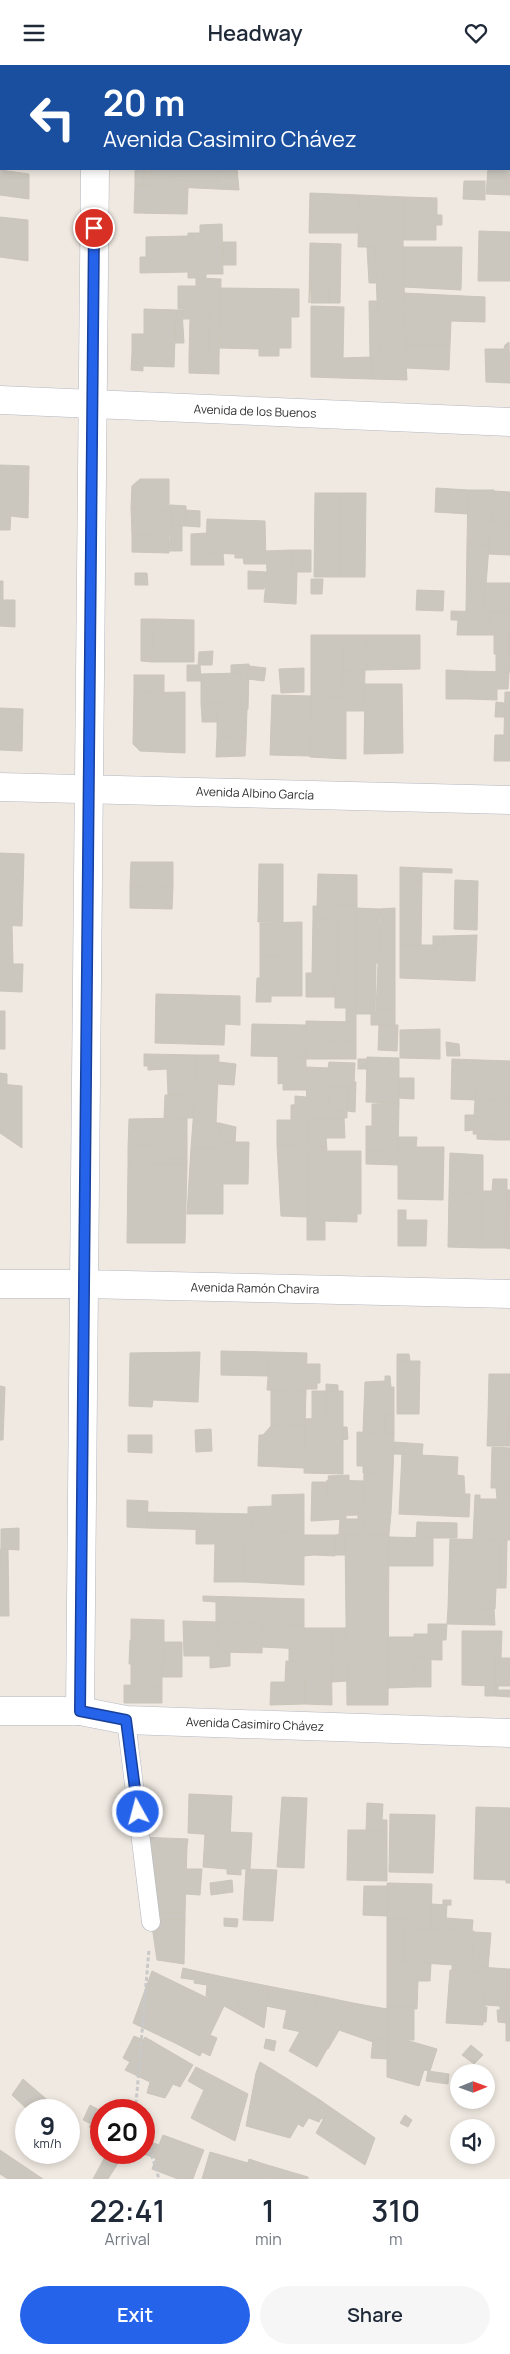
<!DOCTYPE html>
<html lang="en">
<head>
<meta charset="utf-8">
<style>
	:root { --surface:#fff; --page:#f6f6f7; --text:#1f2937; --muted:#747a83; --accent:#2563eb }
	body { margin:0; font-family:Manrope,sans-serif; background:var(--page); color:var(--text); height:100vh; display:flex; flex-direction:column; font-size:19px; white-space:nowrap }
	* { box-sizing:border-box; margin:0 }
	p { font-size:16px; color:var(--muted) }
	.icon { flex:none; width:28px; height:28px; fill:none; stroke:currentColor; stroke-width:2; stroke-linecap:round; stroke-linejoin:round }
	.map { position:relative; height:2114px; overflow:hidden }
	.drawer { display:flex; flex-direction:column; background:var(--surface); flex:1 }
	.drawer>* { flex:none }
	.guide { position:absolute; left:0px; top:0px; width:510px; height:105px; box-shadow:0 2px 8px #0003; background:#1a4fa0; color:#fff; overflow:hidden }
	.needle { width:32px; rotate:89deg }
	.buttons { position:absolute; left:450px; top:1999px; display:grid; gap:10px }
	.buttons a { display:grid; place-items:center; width:45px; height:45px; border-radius:50%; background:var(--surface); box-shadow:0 2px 8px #0003; font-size:25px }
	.speed { position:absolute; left:15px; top:2034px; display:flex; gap:10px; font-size:25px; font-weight:700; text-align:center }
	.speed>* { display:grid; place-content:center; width:65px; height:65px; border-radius:50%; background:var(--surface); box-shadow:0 2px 8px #0003; line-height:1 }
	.speed small { font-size:12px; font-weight:400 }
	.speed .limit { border:8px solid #d22; background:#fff; color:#111 }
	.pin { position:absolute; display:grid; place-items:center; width:42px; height:42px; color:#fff; margin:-21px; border:2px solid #fff; border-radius:50%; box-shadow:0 1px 5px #0007 }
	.me { position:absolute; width:55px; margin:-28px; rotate:353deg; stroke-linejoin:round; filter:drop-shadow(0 0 4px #0008) }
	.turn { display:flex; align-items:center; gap:18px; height:105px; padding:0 20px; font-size:22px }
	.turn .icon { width:65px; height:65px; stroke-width:2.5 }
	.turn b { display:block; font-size:35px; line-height:42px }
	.eta { display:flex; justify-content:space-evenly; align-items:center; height:85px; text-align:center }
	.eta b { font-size:30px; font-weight:600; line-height:35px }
	.button { display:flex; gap:10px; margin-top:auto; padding:10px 20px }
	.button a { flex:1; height:58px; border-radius:30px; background:var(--accent); color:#fff; font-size:20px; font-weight:600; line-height:58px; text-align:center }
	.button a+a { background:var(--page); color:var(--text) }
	header { display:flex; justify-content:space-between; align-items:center; height:65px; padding:0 20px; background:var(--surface); font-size:22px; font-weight:600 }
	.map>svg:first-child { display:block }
	.building { fill:#cbc7bf; stroke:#cbc5ba }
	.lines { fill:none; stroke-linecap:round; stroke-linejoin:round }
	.lane-casing { stroke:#b4b7c1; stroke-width:19 }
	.street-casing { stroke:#b4b7c1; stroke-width:29 }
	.secondary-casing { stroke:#b4b7c1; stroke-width:29 }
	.path { stroke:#c9c9c9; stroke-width:3; stroke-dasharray:4 2.5; stroke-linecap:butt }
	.lane { stroke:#fff; stroke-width:18 }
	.street { stroke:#fff; stroke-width:28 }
	.secondary { stroke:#fff; stroke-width:28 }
	.route-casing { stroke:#184099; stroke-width:12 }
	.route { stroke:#2563eb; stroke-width:9 }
	.labels { text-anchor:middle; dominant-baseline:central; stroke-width:4; stroke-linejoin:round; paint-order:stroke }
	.street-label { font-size:12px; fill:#2e2e2e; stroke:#fff }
</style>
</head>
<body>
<header><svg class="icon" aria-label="menu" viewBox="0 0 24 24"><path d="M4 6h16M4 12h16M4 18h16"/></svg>Headway<svg class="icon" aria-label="heart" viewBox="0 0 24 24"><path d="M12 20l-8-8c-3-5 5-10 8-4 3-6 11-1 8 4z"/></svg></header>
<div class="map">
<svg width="510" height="2114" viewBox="0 0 510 2114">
	<rect width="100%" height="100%" fill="#efe9e1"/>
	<!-- building -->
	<g class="building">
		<path d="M172 0H207V1H171Z"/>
		<rect x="268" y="0" width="39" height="1"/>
		<path d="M365 0H414V1Z"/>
		<path d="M414 0H463L414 1Z"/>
		<rect x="0" y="12" width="1" height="50"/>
		<path d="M509 84 510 130 486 129 488 104H509Z"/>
		<path d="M135 104H144L143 120H135Z"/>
		<path d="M144 104H151L150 114 175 115 174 122 143 120Z"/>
		<path d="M151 104H218V117L150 114Z"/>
		<path d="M218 104H237L239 125 174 122 175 115 218 117Z"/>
		<path d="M0 105 29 109V134L0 130Z"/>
		<path d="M464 116H485V135L463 134Z"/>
		<path d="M135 120 188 123 187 149 134 148Z"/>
		<path d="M310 128 359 130 358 168H309Z"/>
		<path d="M359 130 405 132 403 175 406 298 379 288 375 182H358Z"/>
		<path d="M405 132 437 133V150H442V160H436V175H403Z"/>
		<path d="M0 152 28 155V196L0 192Z"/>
		<path d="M222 159 223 209H206V213H188V207L140 208V192H146V172L188 171V168H200V160Z"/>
		<path d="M479 166 510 167V216H478Z"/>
		<rect x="223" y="177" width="13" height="23"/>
		<path d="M310 178 341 179 340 238H329V218H311L309 238Z"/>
		<path d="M367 182H375L377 218H369Z"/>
		<path d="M403 182H462L461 225 404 222Z"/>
		<path d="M196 213 221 214 219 293H208L210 244H178V221H196Z"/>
		<rect x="311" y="218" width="18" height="20"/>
		<path d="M221 223 299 224V252H291V283H279V291H259V284L220 283Z"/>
		<path d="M404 228 485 232V257L451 256 450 280H406Z"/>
		<path d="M369 236H378L379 292H370Z"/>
		<path d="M311 241 344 242 343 293 371 292V314L311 312Z"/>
		<path d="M144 244 176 245 174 302 143 301V306L131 305 132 288H138L137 279 144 280Z"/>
		<path d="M183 244H210L208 293 189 292 190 254H182Z"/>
		<path d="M176 245H182L184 278H175Z"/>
		<path d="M132 269H144V280L137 279 138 288H132Z"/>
		<path d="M509 277 510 318 486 317 485 284H504L505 280Z"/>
		<path d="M406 280H450L449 305 406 303Z"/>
		<path d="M379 288 406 298 407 315 371 314V292H379Z"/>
		<path d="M189 292 219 293V309L189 308Z"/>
		<path d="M0 400 29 401 28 453 11 451V447H0Z"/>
		<path d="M140 414H169V446H157V442H131L132 421Z"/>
		<path d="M436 423 468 425V449L435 447Z"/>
		<path d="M468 425H494L493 457 490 456 489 480 467 479Z"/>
		<path d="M494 426 510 427V457H493Z"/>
		<path d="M315 428H341L340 512H314Z"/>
		<path d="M341 428H366L365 512H340Z"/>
		<path d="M170 440H171V471L132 470 131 442H157V446H169Z"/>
		<path d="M171 440 186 441V461H171Z"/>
		<path d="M186 445 200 446V462L186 461Z"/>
		<path d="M0 447H11L10 465H0Z"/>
		<path d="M207 454 265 456 266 499H244L243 493H235V489L206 488Z"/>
		<path d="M490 456 510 457V490L488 489Z"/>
		<path d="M171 461H182V486H169Z"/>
		<path d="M207 468 206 488H223L224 500H191V469Z"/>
		<path d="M132 470 169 471V488L132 487Z"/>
		<path d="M467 479 489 480 484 547 466 546Z"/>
		<path d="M291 485 292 507H267L266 486Z"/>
		<path d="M291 485H311V507H292Z"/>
		<path d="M248 506 267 507 264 524H248Z"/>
		<path d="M297 506 296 539 264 537 267 507Z"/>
		<path d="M135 508H147L148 520H135Z"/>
		<path d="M311 514H323L322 529H311Z"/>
		<path d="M0 516H3V535H15V562L0 561Z"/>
		<path d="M485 518H510V547H484Z"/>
		<path d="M417 525 444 526 443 546 416 545Z"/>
		<path d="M451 546 490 547V567H494V570H457L458 555H451Z"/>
		<path d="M490 547H510V568L490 567Z"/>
		<path d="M141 554H154L152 597 141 596Z"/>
		<path d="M154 554 194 555V597H152Z"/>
		<path d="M494 567 508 568V588L494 589Z"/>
		<path d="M508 568H510V607H496V588H508Z"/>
		<path d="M311 570H344L342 632 311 631Z"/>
		<path d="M344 570H366L367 605 343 606Z"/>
		<path d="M366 570H420V604L367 605Z"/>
		<path d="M213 586 212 600H198L199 587Z"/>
		<path d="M249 599 248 644H240V608H231V600Z"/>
		<path d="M187 600H200L201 616H187Z"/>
		<path d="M249 601 266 603 264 616 248 614Z"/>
		<path d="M304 603V627L281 628 279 604Z"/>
		<path d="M365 605 364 646H346V643L341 642 343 606Z"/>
		<path d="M446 605 466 606 467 634H446Z"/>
		<path d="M466 606 509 607 508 624H497V635L467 634Z"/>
		<path d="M240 608V637L201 639V609Z"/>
		<rect x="134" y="610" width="30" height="18"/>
		<path d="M365 619H402L403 688 364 689Z"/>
		<path d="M185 627V688L140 686 133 679 134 628Z"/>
		<path d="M505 627H510V696H494L495 670H504Z"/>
		<path d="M272 630 311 631 310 691 270 690Z"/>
		<path d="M311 631 342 632 341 642H311Z"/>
		<path d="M240 637V644L217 643V651L202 652 201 639Z"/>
		<path d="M496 637 504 638 505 652H495Z"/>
		<path d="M311 642 346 643V694L310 692Z"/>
		<path d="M0 643 23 644 22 686 0 685Z"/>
		<path d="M217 643 247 644 246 673 217 672Z"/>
		<path d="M217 651V657H202V652Z"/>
		<path d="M217 672 246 673 245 691 216 692Z"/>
		<path d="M0 788 24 789 22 861 0 860Z"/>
		<path d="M131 797H173V822L130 821Z"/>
		<path d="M259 799H283V857H258Z"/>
		<path d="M400 802 422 803V816L400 815Z"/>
		<path d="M422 803 452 804V808L422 807Z"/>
		<path d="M318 809 357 810V841L317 843Z"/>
		<path d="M400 815 422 816 421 880H400Z"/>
		<path d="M455 815 478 816 477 865 454 864Z"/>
		<path d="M130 821 173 822 172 844 130 843Z"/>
		<path d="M313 841 333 842V853H313Z"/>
		<path d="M333 841H357L356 933 335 932 334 909 338 910V854L333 853Z"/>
		<path d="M356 843 379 844V898H376L375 949H356Z"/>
		<path d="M395 843V856L380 855 379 844Z"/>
		<path d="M313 853 338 854V910L334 909 335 932H306V908H312Z"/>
		<path d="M380 855 395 856V945H376Z"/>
		<path d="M302 857V892L260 891V858Z"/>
		<path d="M0 860H12L13 899H0Z"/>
		<path d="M477 870 475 916 400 913V880H445V871Z"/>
		<rect x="433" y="871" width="12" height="9"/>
		<path d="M260 891 302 892V931H271V937H256L257 913H260Z"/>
		<path d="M0 899H23L22 927 0 926Z"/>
		<path d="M156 929 240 931V960L225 959 224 980 155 978Z"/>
		<path d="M335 932 356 933V943H335Z"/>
		<rect x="346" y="943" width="10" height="14"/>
		<path d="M376 945H395V960H371V948L375 949Z"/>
		<rect x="0" y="946" width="5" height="38"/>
		<path d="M306 956 356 957V976L306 975Z"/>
		<path d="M252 959 306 960V992L251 991Z"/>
		<path d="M379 960H398L397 986 378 985Z"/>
		<path d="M440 964V994L400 993V965Z"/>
		<path d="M306 975 356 976V994H306Z"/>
		<path d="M446 977 459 979 460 991H447Z"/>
		<path d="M144 989 197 990 194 1031 168 1030 167 1004 148 1005V1001H144Z"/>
		<path d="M197 990H219L216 1058 193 1057Z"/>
		<path d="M278 991 306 992V1025H283V1018L278 1019Z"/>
		<path d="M367 992 399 993V1038L366 1037Z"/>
		<rect x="358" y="994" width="9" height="10"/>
		<path d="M452 994 510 996V1036L496 1035V1023H475V1035L451 1034Z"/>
		<path d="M219 997 236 999 234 1020 218 1019Z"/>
		<path d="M329 997 355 998 354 1021H330L329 1045 347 1047V1053H307L306 1002 328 1003Z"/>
		<path d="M0 1008 7 1009V1020L0 1019Z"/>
		<path d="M399 1013H414V1034L399 1033Z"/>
		<path d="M354 1017H356L355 1047 347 1046 348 1021H354Z"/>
		<path d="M0 1019 22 1021V1083L0 1068Z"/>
		<path d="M330 1021H348L347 1047 329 1045Z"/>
		<rect x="475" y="1023" width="21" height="12"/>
		<path d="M165 1030 194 1031 193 1053H164Z"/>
		<path d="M295 1031 306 1032V1039L295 1040Z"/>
		<path d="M475 1035 510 1036V1075H495V1070L473 1069Z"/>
		<path d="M399 1038 398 1087 366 1086V1061H372V1039Z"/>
		<path d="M306 1039 307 1081 277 1080V1055H291V1040Z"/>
		<path d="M465 1050H474L473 1065 465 1066Z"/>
		<path d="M187 1053V1093H160V1084L151 1085V1080H134V1084H128L129 1054Z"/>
		<path d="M307 1053H344L345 1073H326L327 1085 323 1086 324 1082H307Z"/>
		<path d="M193 1057 219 1058 218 1083H191Z"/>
		<path d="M219 1058 236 1062 235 1077H219Z"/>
		<path d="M477 1069 495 1070V1075L477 1074Z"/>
		<path d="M398 1072H417L416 1082H398Z"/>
		<path d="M219 1077H249L248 1119H223V1149H187L191 1083H218Z"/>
		<path d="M134 1080H151V1085L160 1084V1093H187V1099H152V1106L132 1107V1100H128V1084H134Z"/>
		<path d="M277 1080 307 1081V1152L281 1151Z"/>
		<path d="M307 1082H324L323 1086H361V1149L322 1148 321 1156H325V1175H307Z"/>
		<path d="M398 1082H444L443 1135 398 1134Z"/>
		<path d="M366 1086 398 1087V1100L366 1099Z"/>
		<path d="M450 1088 483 1090V1130L449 1128Z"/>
		<path d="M152 1099H187L185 1178H127L128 1100H132V1107L152 1106Z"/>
		<path d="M493 1114H507V1130L482 1129V1126H492Z"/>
		<path d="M507 1125H510V1184L505 1183Z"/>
		<path d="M449 1128 483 1130 482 1183 448 1182Z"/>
		<path d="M482 1129 507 1130 505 1183H482Z"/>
		<rect x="398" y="1145" width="8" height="10"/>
		<path d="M322 1148 357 1149V1157L321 1156Z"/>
		<path d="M398 1155H427L426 1181H398Z"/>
		<path d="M221 1286 270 1287 269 1311 221 1310Z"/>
		<path d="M200 1287 198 1337 153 1335 152 1342 129 1341 130 1288Z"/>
		<path d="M270 1287 307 1288 306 1326 267 1325Z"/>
		<path d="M397 1289H409L410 1296H397Z"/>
		<path d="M397 1296H420L419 1349H397Z"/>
		<path d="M307 1299H320V1318H317V1324H306Z"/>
		<path d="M489 1309H510V1381H507L508 1352 488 1351Z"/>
		<path d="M385 1311H390L391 1322H394V1349H385V1368L363 1367 365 1317 385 1316Z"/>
		<path d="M326 1319 338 1320V1326H326Z"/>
		<path d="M0 1321 5 1322 3 1375H0Z"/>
		<path d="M271 1325 306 1326 305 1360 271 1361Z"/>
		<rect x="312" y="1326" width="14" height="27"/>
		<path d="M326 1326H343V1409L304 1408 305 1354 326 1353Z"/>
		<path d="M385 1349H394V1369L385 1368Z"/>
		<path d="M488 1351 508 1352 507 1381H487Z"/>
		<path d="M305 1360 304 1403 258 1401 259 1370H263L271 1361Z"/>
		<path d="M343 1362H347L348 1374 343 1375Z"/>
		<path d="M211 1364 212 1386 196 1387 195 1365Z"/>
		<path d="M357 1367 394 1369 393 1407 363 1408V1401H357Z"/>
		<path d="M128 1370H152V1388L128 1387Z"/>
		<path d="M394 1377 423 1379 422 1390 394 1389Z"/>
		<path d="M492 1382 510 1383V1423H491Z"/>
		<path d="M402 1389 458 1392 457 1410 464 1411 465 1429H470L469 1452 399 1449Z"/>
		<path d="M393 1407 391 1448 363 1447 364 1408Z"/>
		<path d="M349 1410V1416L329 1415 328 1411Z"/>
		<path d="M327 1415 364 1416 363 1444H358V1450L326 1451Z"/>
		<path d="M312 1417H327L326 1451H346V1454L311 1456Z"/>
		<path d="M496 1423H510V1475L473 1474 475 1430H480V1434H497Z"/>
		<path d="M304 1429V1468L251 1466V1449H248V1442L272 1441V1430Z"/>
		<path d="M127 1435 148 1436 147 1463 127 1462Z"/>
		<path d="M358 1444H363V1447L391 1448 389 1469 363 1470V1454H358Z"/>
		<path d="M147 1447 251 1449V1466L147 1463Z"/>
		<path d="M340 1454H363V1470H339Z"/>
		<path d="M417 1457 457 1458V1473H416Z"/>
		<path d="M19 1463V1485L1 1484V1464Z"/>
		<path d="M196 1465H219L218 1479H196Z"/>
		<path d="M219 1465 304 1468V1520L245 1517V1474H218Z"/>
		<path d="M345 1469V1490H335V1470Z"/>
		<path d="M345 1469H389L388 1640H347Z"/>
		<path d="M304 1470H315L314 1490 304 1491Z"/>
		<path d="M315 1470H335V1491L314 1490Z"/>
		<path d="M389 1472 433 1473V1501H389Z"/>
		<path d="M218 1474H245V1517H214L215 1479H218Z"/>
		<path d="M450 1474 501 1475V1523H491L490 1544 448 1543Z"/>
		<path d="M501 1475H507L506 1523H501Z"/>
		<path d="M0 1484H8L9 1551H0Z"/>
		<path d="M491 1523H496L495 1544H490Z"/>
		<path d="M203 1531 304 1534V1560L216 1557V1537L203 1536Z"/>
		<path d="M448 1543 494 1544 495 1560 447 1559Z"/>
		<path d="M131 1554 164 1555V1575H131Z"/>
		<path d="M183 1556 218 1557 219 1591H184Z"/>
		<path d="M218 1557 263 1559 262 1588 217 1587Z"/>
		<path d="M263 1559 304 1560V1584L262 1582Z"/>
		<path d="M428 1559H447L446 1575H442V1595L388 1594V1572H414V1569H428Z"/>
		<path d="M304 1563H331L332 1640 305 1639Z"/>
		<path d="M331 1563H346L347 1616 332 1617Z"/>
		<path d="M462 1566H502L501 1593H495V1621L462 1620Z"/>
		<path d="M130 1575H164L165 1599H129Z"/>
		<path d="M164 1577H182V1612H162V1599H165Z"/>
		<path d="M289 1583 304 1584V1597L289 1596Z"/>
		<path d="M219 1587H230V1601L210 1603V1591H219Z"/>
		<path d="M414 1593 415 1622 388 1623V1594Z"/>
		<path d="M414 1593H431V1622H415Z"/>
		<rect x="495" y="1593" width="15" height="28"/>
		<path d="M286 1596 304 1597 305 1639 270 1640 271 1617H285Z"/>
		<rect x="131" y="1599" width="31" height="22"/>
		<path d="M124 1620 162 1621V1638H124Z"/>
		<path d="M485 1620 496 1621 495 1631H485Z"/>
		<path d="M496 1621H498V1625H510V1632L495 1631Z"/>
		<path d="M189 1729 232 1731 230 1771 188 1768Z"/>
		<path d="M282 1732 307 1733 304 1803 277 1802Z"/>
		<path d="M367 1738 383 1739 382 1755H387V1765H366Z"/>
		<path d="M476 1742 510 1743V1818H506V1815L474 1814Z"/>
		<path d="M390 1749 435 1750 433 1808 389 1807Z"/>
		<path d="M348 1765H387V1816L347 1815Z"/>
		<path d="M230 1767 252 1768 250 1804H241V1810L227 1809V1804L203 1802 205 1769 230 1771Z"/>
		<path d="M138 1772 188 1774 187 1781 139 1779Z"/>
		<path d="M139 1779 187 1781 185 1848H150Z"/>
		<path d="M187 1804H202L200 1830 186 1829Z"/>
		<path d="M246 1804 277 1805 273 1856 243 1855Z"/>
		<path d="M232 1815 233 1827 211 1830 210 1818Z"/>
		<path d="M387 1818 432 1819 431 1864 410 1863 409 1853H387Z"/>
		<path d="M364 1821H387V1851L363 1850Z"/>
		<rect x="443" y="1835" width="8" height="5"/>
		<path d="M431 1839 447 1840 446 1853 473 1855 472 1866 431 1864Z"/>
		<path d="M150 1848H185V1855L151 1854Z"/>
		<path d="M224 1853 238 1854 237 1862 224 1861Z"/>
		<path d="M387 1853H409L410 1863H404V1897L387 1896Z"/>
		<path d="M151 1854 185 1855 184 1899 157 1895Z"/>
		<path d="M404 1863 474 1866 472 1901 404 1897Z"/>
		<path d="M474 1867 491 1868 488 1903 472 1901Z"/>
		<path d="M387 1896 431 1899 430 1916H418L417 1944 387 1942Z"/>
		<path d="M452 1900 508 1904 506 1943H510V1976H506V1945H500V1941L484 1940 487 1908 452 1905Z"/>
		<path d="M183 1903 196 1906 195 1915 181 1913Z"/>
		<path d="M508 1904H510V1943H506Z"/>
		<path d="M450 1905 487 1908 483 1960 446 1958Z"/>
		<path d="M152 1906 189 1924 182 1937 195 1944 177 1979 133 1958Z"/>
		<path d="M196 1906 233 1914 231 1923 241 1926 238 1943 246 1944 244 1951 258 1954 259 1947 266 1948 264 1963 206 1931 207 1920 194 1918Z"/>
		<path d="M233 1914 268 1921 266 1948 238 1943 241 1926 231 1923Z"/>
		<path d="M268 1921 293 1926 292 1930 290 1929 286 1945 266 1941Z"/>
		<path d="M189 1924 224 1941 200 1991 177 1979 195 1944 182 1937Z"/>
		<path d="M293 1926 315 1930V1944L301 1967 283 1963 290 1929 292 1930Z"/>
		<path d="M315 1930 353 1938 342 1960 315 1944Z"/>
		<path d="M353 1938 387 1944V1975L373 1974V1977L339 1965Z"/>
		<rect x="387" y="1942" width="27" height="33"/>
		<path d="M484 1942H487L486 1957H483Z"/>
		<path d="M246 1944 259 1947 258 1954 244 1951Z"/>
		<path d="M315 1944 342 1960 328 1984 300 1968Z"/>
		<path d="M497 1945H506V1958L498 1957Z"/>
		<path d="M300 1966 327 1984 317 2002 289 1986Z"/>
		<path d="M210 1970 217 1973 210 1991 202 1987Z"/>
		<path d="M134 1971 143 1975 130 1997 123 1993Z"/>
		<path d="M145 1972 193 2000 180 2022 173 2019 165 2033 147 2028 150 2017 125 2005Z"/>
		<path d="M266 1974 276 1976 274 1986 264 1983Z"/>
		<path d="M373 1974 387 1975 388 1994 371 1993Z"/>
		<path d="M387 1975H406L437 1984 430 2006 424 2005 419 2021 387 2012Z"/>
		<path d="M471 1980 483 1990 474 1999 462 1990Z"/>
		<path d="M260 1997 286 2013 281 2023 256 2008Z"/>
		<path d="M196 2002 248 2029 235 2076 191 2053 204 2025 188 2016Z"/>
		<path d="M428 2006 449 2009 448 2019 426 2016Z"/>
		<path d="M256 2008 281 2023 286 2013 320 2035 303 2062 298 2059 290 2073 246 2061Z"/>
		<path d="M23 2014 59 2045H28L12 2030Z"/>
		<path d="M320 2035 330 2042 324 2055 321 2053 319 2057 309 2053Z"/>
		<path d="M90 2040 101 2046V2069L89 2062 91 2059 83 2055Z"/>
		<path d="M330 2042 375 2073 365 2100 316 2068Z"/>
		<path d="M405 2050 412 2055 408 2062 400 2058Z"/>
		<path d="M69 2054 76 2060 75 2070 69 2076Z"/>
		<path d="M163 2070 204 2085 195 2108 144 2089 148 2076 159 2080Z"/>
		<path d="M0 2085 43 2114H8L0 2109Z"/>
		<path d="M210 2087 248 2098 244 2114H202Z"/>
		<path d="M107 2088 120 2095 108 2114H93Z"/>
		<path d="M156 2093 195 2108 193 2114H178L152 2104Z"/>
		<path d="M249 2094 264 2099 263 2103 268 2105 265 2114H244Z"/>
		<path d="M264 2099 308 2112V2114H265L268 2105 263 2103Z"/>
	</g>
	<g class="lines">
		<defs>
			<path id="lane" d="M126 1655 151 1857"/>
			<g id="street">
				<path d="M0 335 510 357"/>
				<path d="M0 722 510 735"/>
				<path d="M0 1219H84L80 1646"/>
				<path d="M0 1646H80L126 1655 510 1668"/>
			</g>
			<g id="secondary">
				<path d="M96 1V0"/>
				<path d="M95 104 84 1219 510 1229"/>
			</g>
		</defs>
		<!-- lane casing -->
		<use href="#lane" class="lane-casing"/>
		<!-- street casing -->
		<use href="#street" class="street-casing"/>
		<!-- secondary casing -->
		<use href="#secondary" class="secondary-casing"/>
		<!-- path -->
		<g class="path">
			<path d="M138 2045 136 2039 149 1884"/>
			<path d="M144 2065 159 2114"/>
		</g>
		<!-- lane -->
		<use href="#lane" class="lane"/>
		<!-- street -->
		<use href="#street" class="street"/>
		<!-- secondary -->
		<use href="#secondary" class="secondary"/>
	</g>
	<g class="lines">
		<defs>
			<path id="route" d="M94 163 80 1646 126 1655 138 1747"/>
		</defs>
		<!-- route casing -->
		<use href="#route" class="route-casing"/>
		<!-- route -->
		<use href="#route" class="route"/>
	</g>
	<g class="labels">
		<!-- street labels -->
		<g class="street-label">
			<text transform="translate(255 346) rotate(2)">Avenida de los Buenos</text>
			<text transform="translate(255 728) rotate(2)">Avenida Albino García</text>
			<text transform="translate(255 1223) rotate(1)">Avenida Ramón Chavira</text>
			<text transform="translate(255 1659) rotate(2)">Avenida Casimiro Chávez</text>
		</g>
	</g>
</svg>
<div class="buttons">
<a><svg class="needle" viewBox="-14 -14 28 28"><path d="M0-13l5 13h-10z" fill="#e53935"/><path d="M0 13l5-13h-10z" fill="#747a83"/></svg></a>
<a><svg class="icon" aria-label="sound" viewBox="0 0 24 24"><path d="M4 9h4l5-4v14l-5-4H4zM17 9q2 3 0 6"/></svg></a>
</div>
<div class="speed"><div>9<small>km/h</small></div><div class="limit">20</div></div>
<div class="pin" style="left:94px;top:163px;background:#d93025"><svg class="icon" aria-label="arrive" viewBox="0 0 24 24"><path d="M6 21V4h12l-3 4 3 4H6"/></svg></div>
<svg class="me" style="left:138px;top:1747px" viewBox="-20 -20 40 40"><circle r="17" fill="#2563eb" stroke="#fff" stroke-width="3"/><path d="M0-11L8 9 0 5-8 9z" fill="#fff"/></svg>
<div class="guide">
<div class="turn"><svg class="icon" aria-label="left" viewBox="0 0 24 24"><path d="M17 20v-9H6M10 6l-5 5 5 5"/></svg><div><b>20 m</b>Avenida Casimiro Chávez</div></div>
</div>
</div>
<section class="drawer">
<div class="eta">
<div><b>22:41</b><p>Arrival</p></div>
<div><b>1</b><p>min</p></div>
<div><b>310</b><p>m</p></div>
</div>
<div class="button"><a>Exit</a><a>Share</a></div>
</section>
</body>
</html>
